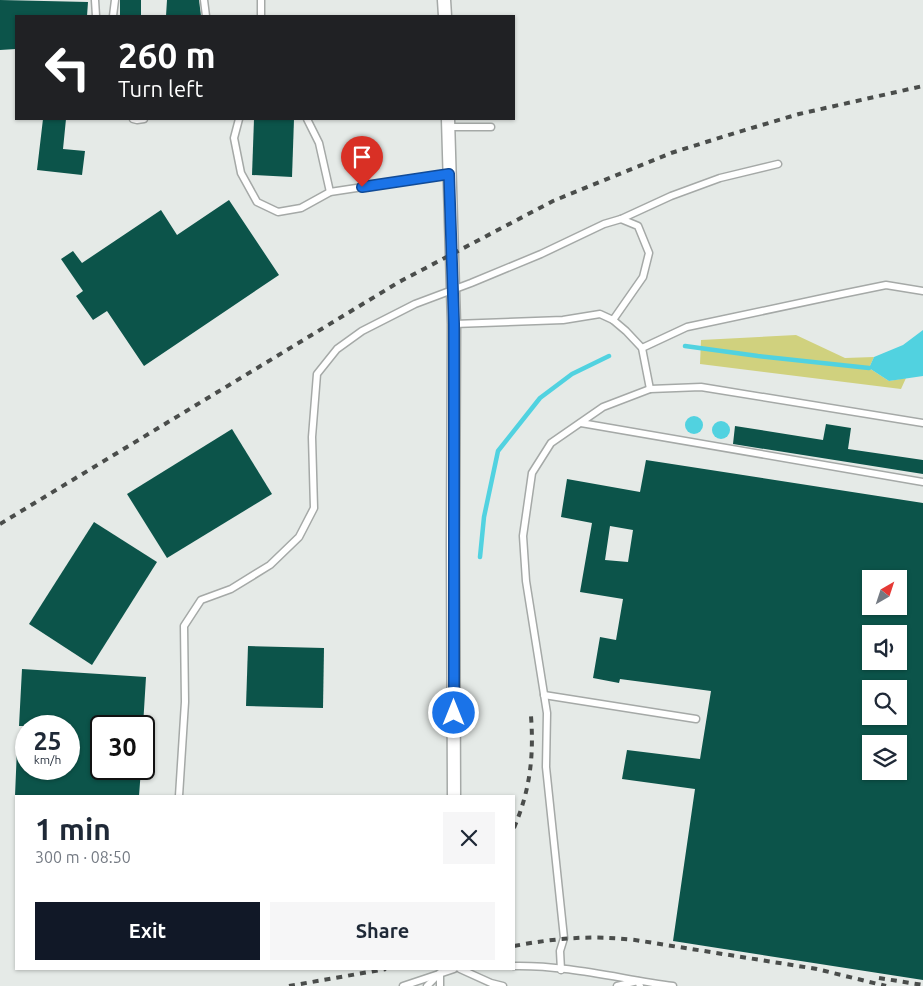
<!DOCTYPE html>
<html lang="en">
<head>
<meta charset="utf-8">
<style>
	:root { --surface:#fff; --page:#f6f6f7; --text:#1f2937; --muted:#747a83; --accent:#111827 }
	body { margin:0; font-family:Ubuntu,sans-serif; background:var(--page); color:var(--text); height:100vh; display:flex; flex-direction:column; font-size:19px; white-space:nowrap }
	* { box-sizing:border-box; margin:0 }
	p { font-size:16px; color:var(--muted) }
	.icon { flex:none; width:28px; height:28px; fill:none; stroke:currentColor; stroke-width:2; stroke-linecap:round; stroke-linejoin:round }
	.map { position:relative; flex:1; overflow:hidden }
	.details { position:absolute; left:15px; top:795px; width:500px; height:175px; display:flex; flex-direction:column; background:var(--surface); border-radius:0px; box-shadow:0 1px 4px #0004 }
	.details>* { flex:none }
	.hud { position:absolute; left:15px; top:15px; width:500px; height:105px; border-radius:0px; box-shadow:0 1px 4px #0004; background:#202124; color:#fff; overflow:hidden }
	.needle { width:32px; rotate:39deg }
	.buttons { position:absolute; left:862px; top:570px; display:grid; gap:10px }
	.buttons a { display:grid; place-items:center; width:45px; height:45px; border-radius:0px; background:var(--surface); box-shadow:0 1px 4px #0004; font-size:25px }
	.speed { position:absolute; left:15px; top:715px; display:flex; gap:10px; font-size:25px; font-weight:700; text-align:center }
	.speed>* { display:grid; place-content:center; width:65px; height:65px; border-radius:50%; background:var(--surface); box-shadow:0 1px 4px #0004; line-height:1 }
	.speed small { font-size:12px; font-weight:400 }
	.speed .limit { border:2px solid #111; border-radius:8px; background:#fff; color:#111 }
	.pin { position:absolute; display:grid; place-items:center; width:42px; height:42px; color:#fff; margin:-51px -21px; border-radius:50% 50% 50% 0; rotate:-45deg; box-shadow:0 0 5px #0007 }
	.pin .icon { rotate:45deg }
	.me { position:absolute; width:55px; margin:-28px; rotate:0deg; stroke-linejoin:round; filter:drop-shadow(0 0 4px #0008) }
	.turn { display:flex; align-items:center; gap:18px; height:105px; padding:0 20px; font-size:22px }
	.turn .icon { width:65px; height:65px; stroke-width:2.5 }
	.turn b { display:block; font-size:35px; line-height:42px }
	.round { display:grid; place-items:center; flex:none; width:52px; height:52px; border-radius:0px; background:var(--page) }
	.head { display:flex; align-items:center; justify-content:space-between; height:85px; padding:0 20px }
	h1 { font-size:30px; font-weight:700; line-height:38px }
	.button { display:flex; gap:10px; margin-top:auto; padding:10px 20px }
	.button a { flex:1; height:58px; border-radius:0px; background:var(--accent); color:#fff; font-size:20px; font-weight:700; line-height:58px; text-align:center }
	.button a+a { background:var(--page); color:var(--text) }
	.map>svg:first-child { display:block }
	.green { fill:#d0d17e }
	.water { fill:#51d2e0 }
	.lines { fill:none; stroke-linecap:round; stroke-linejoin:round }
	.stream { stroke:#51d2e0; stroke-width:4.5 }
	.building { fill:#0c544a; fill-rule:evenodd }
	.service-casing { stroke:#a5a9a7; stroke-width:9 }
	.minor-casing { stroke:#a5a9a7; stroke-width:15 }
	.service { stroke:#fff; stroke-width:6 }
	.minor { stroke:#fff; stroke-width:12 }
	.rail { stroke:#4a4d4b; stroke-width:4; stroke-dasharray:6 6; stroke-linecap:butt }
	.route-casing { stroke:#114b97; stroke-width:12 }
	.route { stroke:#1a73e8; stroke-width:9 }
</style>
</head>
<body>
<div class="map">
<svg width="923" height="986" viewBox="0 0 923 986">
	<rect width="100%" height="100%" fill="#e5eae7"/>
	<!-- green -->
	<path class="green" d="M796 335 845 358 874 357 869 368 889 381 906 378 901 389 700 364 701 340Z"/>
	<!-- water -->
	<g class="water">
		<path d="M923 330V376L889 381 869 368 874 357 903 345Z"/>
		<circle cx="694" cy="425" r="9"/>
		<circle cx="721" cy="430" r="9"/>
	</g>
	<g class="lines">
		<!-- stream -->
		<g class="stream">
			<path d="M685 346 758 356 869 368"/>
			<path d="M480 557 484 517 498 451 540 398 572 374 609 356"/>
		</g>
	</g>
	<!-- building -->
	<g class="building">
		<path d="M0 0 88 2 87 16H16V49L0 50Z"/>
		<rect x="120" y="0" width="21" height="16"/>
		<path d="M167 0H199L201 16H166Z"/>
		<path d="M43 119H66L63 149 85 151 82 175 37 170Z"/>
		<path d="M254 119H294L292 177 252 175Z"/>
		<path d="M229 200 279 275 144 366 107 311 93 320 76 296 83 291 61 259 73 251 82 263 161 210 177 235Z"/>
		<path d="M826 424 851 428 848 449 923 460V474L733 444 735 426 823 440Z"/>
		<path d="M232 429 272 494 167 558 127 494Z"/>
		<path d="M646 460 923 503V980L673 941 695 789 622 779 627 750 700 759 711 691 620 679 619 683 593 678 600 637 616 640 623 599 580 592 592 523 561 517 567 479 640 492ZM610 526 633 530 628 562 605 560ZM871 579H899V606H871ZM871 634H899V661H871ZM871 689H899V716H871ZM871 744H899V771H871Z"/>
		<path d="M94 522 157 562 92 665 29 624Z"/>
		<path d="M248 646 324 648 323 708 246 706Z"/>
		<path d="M22 669 146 677 143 726H101V769H141L139 796H15L17 748H26V769H69V726H19Z"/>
	</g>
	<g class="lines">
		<defs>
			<g id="service">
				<path d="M95 0 96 16"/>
				<path d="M204 0 206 16"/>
				<path d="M261 0V16"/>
				<path d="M113 16 115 0"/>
				<path d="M133 119 137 120 144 119"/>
				<path d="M239 119 234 138 241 173 257 202 278 212 301 208 330 192 449 174"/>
				<path d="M307 119 319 143 330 192"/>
				<path d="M448 127H491"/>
				<path d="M613 320 643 277 649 253 638 226 621 219"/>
				<path d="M454 324 563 320 600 314 613 320 626 331 642 348 650 389"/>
				<path d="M642 348 687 327 842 294 886 285 923 291"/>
				<path d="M581 423 923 482"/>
				<path d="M544 695 696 719"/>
				<path d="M179 796 185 702 184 626 201 600 231 589 270 565 299 537 314 508 312 437 317 374 337 349 362 331 415 304 471 283 541 254 604 224 621 219 671 196 720 178 778 164"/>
				<path d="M514 966C568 965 620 979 673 986"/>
				<path d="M460 969 491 983 503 986"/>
				<path d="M561 970 560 951 564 938 546 767 547 713 526 581 523 536 532 473 551 443 603 407 650 389 701 387 923 423"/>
				<path d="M403 986 454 969"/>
				<path d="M427 986 437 976"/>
				<path d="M440 986V973"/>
				<path d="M617 986 638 981 640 986"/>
			</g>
			<g id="minor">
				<path d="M444 0 445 16"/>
				<path d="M448 119 454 324 453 545 454 796"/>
			</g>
		</defs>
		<!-- service casing -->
		<use href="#service" class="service-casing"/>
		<!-- minor casing -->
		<use href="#minor" class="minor-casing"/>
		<!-- service -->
		<use href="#service" class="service"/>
		<!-- minor -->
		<use href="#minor" class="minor"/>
		<!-- rail -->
		<g class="rail">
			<path d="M0 524 399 282 553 201 671 153 735 133 799 114 923 86"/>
			<path d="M514 828C530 790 534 757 531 716"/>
			<path d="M514 946C556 938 592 935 635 940L817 969 886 986"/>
			<path d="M879 978 923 985"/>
			<path d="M289 986 386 969"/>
		</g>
	</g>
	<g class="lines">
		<defs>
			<path id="route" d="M362 187 449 174 454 324V713"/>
		</defs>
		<!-- route casing -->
		<use href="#route" class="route-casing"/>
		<!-- route -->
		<use href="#route" class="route"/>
	</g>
</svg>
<div class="buttons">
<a><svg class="needle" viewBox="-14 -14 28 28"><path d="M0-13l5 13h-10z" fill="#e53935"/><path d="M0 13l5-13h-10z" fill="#747a83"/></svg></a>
<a><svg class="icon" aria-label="sound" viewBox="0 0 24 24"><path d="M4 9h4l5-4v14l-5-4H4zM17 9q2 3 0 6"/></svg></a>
<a><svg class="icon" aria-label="search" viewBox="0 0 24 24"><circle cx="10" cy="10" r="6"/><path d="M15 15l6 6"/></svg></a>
<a><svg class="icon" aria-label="layers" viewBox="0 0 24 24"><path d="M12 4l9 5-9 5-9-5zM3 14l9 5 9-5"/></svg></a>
</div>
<div class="speed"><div>25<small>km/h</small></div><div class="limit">30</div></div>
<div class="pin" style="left:362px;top:187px;background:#d93025"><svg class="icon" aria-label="arrive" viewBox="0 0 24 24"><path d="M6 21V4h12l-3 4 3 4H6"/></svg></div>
<svg class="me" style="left:454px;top:713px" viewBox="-20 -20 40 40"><circle r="17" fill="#1a73e8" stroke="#fff" stroke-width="3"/><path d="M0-11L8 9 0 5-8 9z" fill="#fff"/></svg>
<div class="hud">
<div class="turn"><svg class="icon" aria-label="left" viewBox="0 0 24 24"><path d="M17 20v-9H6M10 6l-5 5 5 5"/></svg><div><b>260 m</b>Turn left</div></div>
</div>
<section class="details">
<div class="head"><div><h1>1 min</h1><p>300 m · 08:50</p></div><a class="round"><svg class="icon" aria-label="close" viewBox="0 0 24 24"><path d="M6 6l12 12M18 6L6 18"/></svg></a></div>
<div class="button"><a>Exit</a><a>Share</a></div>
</section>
</div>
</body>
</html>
